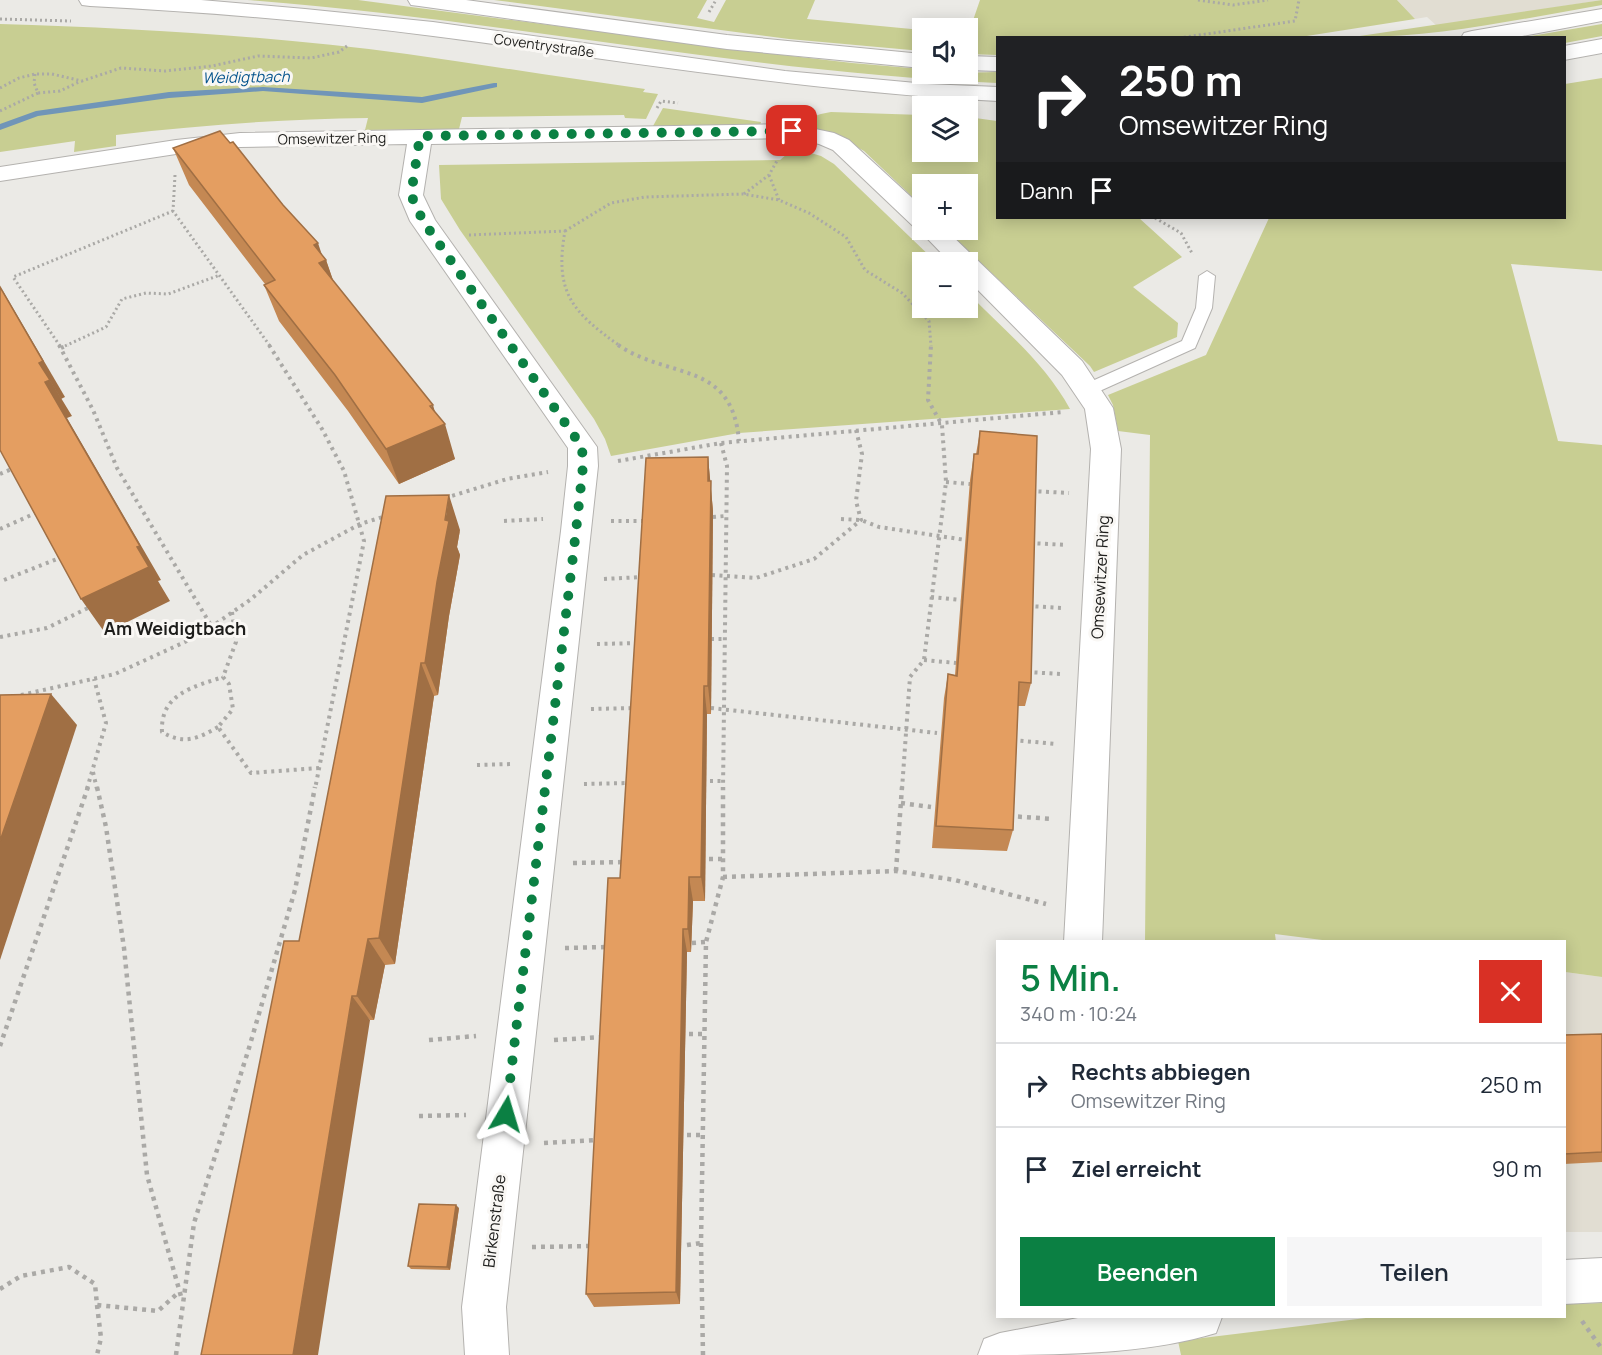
<!DOCTYPE html>
<html lang="de">
<head>
<meta charset="utf-8">
<style>
	:root { --surface:#fff; --page:#f6f6f7; --text:#1f2937; --muted:#747a83; --line:#e0e1e3; --accent:#0b8043 }
	body { margin:0; font-family:Manrope,sans-serif; background:var(--page); color:var(--text); height:100vh; display:flex; flex-direction:column; font-size:22px; white-space:nowrap }
	* { box-sizing:border-box; margin:0 }
	p { font-size:20px; color:var(--muted) }
	.icon { flex:none; width:33px; height:33px; fill:none; stroke:currentColor; stroke-width:2; stroke-linecap:round; stroke-linejoin:round }
	.map { position:relative; flex:1; overflow:hidden }
	.sheet { position:absolute; left:996px; top:940px; width:570px; height:378px; display:flex; flex-direction:column; background:var(--surface); border-radius:0px; box-shadow:0 3px 15px #0003 }
	.sheet>* { flex:none }
	.banner { position:absolute; left:996px; top:36px; width:570px; height:183px; border-radius:0px; box-shadow:0 3px 15px #0003; background:#202124; color:#fff; overflow:hidden }
	.controls { position:absolute; left:912px; top:18px; display:grid; gap:12px }
	.controls a { display:grid; place-items:center; width:66px; height:66px; border-radius:0px; background:var(--surface); box-shadow:0 3px 15px #0003; font-size:30px }
	.pin { position:absolute; display:grid; place-items:center; width:51px; height:51px; color:#fff; margin:-26px; border-radius:12px; box-shadow:0 3px 9px #0006 }
	.me { position:absolute; width:66px; margin:-33px; rotate:7deg; stroke-linejoin:round; filter:drop-shadow(0 0 4px #0008) }
	.turn { display:flex; align-items:center; gap:21px; height:126px; padding:0 24px; font-size:27px }
	.turn .icon { width:78px; height:78px; stroke-width:2.5 }
	.turn b { display:block; font-size:42px; line-height:51px }
	.then { display:flex; align-items:center; height:57px; padding:0 24px; background:#0003; gap:12px; font-size:22px }
	.round { display:grid; place-items:center; flex:none; width:63px; height:63px; border-radius:0px; background:var(--page) }
	.headline { display:flex; align-items:center; justify-content:space-between; height:102px; padding:0 24px }
	h1 { font-size:36px; font-weight:600; line-height:45px; color:var(--accent) }
	.primary-button { display:flex; gap:12px; margin-top:auto; padding:12px 24px }
	.primary-button a { flex:1; height:69px; border-radius:0px; background:var(--accent); color:#fff; font-size:24px; font-weight:600; line-height:69px; text-align:center }
	.primary-button a+a { background:var(--page); color:var(--text) }
	ul { padding:0; list-style:none }
	li { display:flex; align-items:center; gap:18px; height:84px; padding:0 24px; border-top:2px solid var(--line) }
	li div { flex:1 }
	li b { display:block; font-size:22px }
	li em { font-style:normal }
	.map>svg:first-child { display:block }
	.built { fill:#e1ddd2 }
	.green { fill:#c8ce92 }
	.lines { fill:none; stroke-linecap:round; stroke-linejoin:round }
	.stream { fill:#7095b8; fill-rule:evenodd }
	.lane-casing { stroke:#b4b2af; stroke-width:2 }
	.street-casing { stroke:#b4b2af; stroke-width:2 }
	.primary-casing { stroke:#b4b2af; stroke-width:2 }
	.path-far2 { stroke:#aaa9a6; stroke-width:3; stroke-dasharray:2 3; stroke-linecap:butt }
	.path-far1 { stroke:#aaa9a6; stroke-width:4; stroke-dasharray:3 4.5; stroke-linecap:butt }
	.path { stroke:#aaa9a6; stroke-width:4.5; stroke-dasharray:4 5; stroke-linecap:butt }
	.lane { fill:#fff; fill-rule:evenodd }
	.street { fill:#fff; fill-rule:evenodd }
	.primary { fill:#fff; fill-rule:evenodd }
	.wall { fill:#c48853 }
	.shaded-wall { fill:#a06f44 }
	.building { fill:#e49e61; stroke:#a06f44; stroke-width:1.5 }
	.route { stroke:#0b8043; stroke-width:10; stroke-dasharray:0 18 }
	.labels { text-anchor:middle; dominant-baseline:central; stroke-width:6; stroke-linejoin:round; paint-order:stroke }
	.far-street-label { font-size:14px; fill:#1d1d1b; stroke:#f9f7f4 }
	.far-water-label { font-size:15px; font-style:italic; fill:#04538c; stroke:#f9f7f4 }
	.street-label { font-size:16px; fill:#1d1d1b; stroke:#f9f7f4 }
	.neighbourhood-label { font-size:18px; font-weight:bold; fill:#1d1d1b; stroke:#f9f7f4 }
</style>
</head>
<body>
<div class="map">
<svg width="1602" height="1355" viewBox="0 0 1602 1355">
	<rect width="100%" height="100%" fill="#ebeae6"/>
	<!-- built -->
	<g class="built">
		<path d="M1397 0H1602L1437 26 1427 17 1415 19Z"/>
		<path d="M1565 972 1602 977V1232H1565Z"/>
	</g>
	<!-- green -->
	<g class="green">
		<path d="M247 0H358L748 51 852 63 922 69V74L997 72V83C745 72 498 19 247 0Z"/>
		<path d="M494 0H707L697 18 714 22 726 0H815L807 19 922 30V51L789 39Z"/>
		<path d="M980 0H1397L1415 19 1294 38H998L997 55 968 54V35Z"/>
		<path d="M1602 0V5C1520 19 1436 38 1353 37Z"/>
		<path d="M0 24C136 28 272 36 407 54 486 65 565 78 645 89L643 92 658 94 646 119 625 118 624 115 462 117 459 129 365 130 368 118C283 119 201 125 116 135V146L74 152 75 141 0 152Z"/>
		<path d="M1602 24V36L1565 43 1564 38 1525 37Z"/>
		<path d="M1602 78V271L1511 264 1558 441 1602 445V977L1565 972 1564 942H1338L1275 934 1276 942H1145L1150 435 1118 431 1113 405 1108 395 1206 355 1269 218H1564L1565 84Z"/>
		<path d="M663 108 761 122 760 125 653 126Z"/>
		<path d="M831 112 922 115V152H968V117L997 121 998 218H1139L1182 257 1133 287 1178 323 1177 337 1094 372 1090 366 946 230H968V184H922V206L864 151 848 142 811 129 807 124C812 115 820 114 831 112Z"/>
		<path d="M794 148 821 156 834 164 936 262H922V308H968V293C1004 330 1045 363 1070 409L739 433 611 456 605 439 594 419 460 230 441 199 439 165 780 160Z"/>
		<path d="M1602 1303V1355H1181L1178 1341 1374 1317H1564L1565 1304Z"/>
	</g>
	<g class="lines">
		<!-- stream -->
		<path class="stream" d="M494 83H497V87L422 103 263 91 169 98 38 116 0 130V124L36 111 169 92 263 87 422 97Z"/>
		<defs>
			<path id="lane" d="M1207 271 1215 276 1212 308 1195 348 1093 394H1081L1079 390 1081 386 1182 341 1196 308 1199 276Z"/>
			<g id="street">
				<path d="M792 124 834 133 849 140 922 207V230H946L1082 361 1113 408 1121 449 1102 942H1064L1091 449 1085 409 1062 375 968 280V262H950L919 230 921 228 913 226 833 150 819 144 792 138 431 144 423 195 435 220 592 440 597 447 598 466 506 1307 509 1355H465L462 1307 561 531 568 466V448L410 221 399 195 407 144 240 147 176 154 0 181V167L176 140 240 133Z"/>
				<path d="M1602 1258V1302L1564 1304V1260Z"/>
				<path d="M1083 1317H1222L1216 1333C1144 1355 1054 1355 978 1355L984 1339 1000 1333Z"/>
			</g>
			<g id="primary">
				<path d="M79 0H201L305 9 433 22 785 71 927 84 998 87V101C807 92 621 60 433 36 319 21 205 12 90 6L82 5Z"/>
				<path d="M408 0H466L727 35 922 54V68L727 49 419 6 411 5Z"/>
				<path d="M1602 9V21L1512 38H1461L1464 33 1472 31Z"/>
				<path d="M1602 39V53L1564 60V46Z"/>
				<path d="M968 56 998 57V71L968 70Z"/>
			</g>
		</defs>
		<!-- lane casing -->
		<use href="#lane" class="lane-casing"/>
		<!-- street casing -->
		<use href="#street" class="street-casing"/>
		<!-- primary casing -->
		<use href="#primary" class="primary-casing"/>
		<!-- path-far2 -->
		<g class="path-far2">
			<path d="M1198 0 1233 5 1268 0"/>
			<path d="M709 12 716 0"/>
			<path d="M0 19 71 21"/>
			<path d="M1179 38 1295 21 1299 0"/>
			<path d="M35 74 34 83 38 93 60 91 81 81"/>
			<path d="M0 88 19 78 35 74H52L82 81 121 68 165 71 212 66 258 56 311 58 339 52 347 46"/>
			<path d="M657 108 661 101 678 103"/>
			<path d="M0 111 38 93"/>
			<path d="M175 175 173 211 270 346"/>
			<path d="M769 175 779 200"/>
			<path d="M744 194 769 175 778 159"/>
			<path d="M1155 218 1181 233 1193 255"/>
			<path d="M565 231 611 203 645 197 743 194 779 200 809 213 846 237 865 270 902 293 929 321 931 346"/>
			<path d="M469 235 565 231C554 292 572 312 620 346"/>
			<path d="M60 346 13 277 173 211"/>
			<path d="M65 346 106 327 122 299 146 293 168 294 220 275"/>
		</g>
		<!-- path-far1 -->
		<g class="path-far1">
			<path d="M59 345 93 410 117 468 212 627"/>
			<path d="M269 345 322 429 344 471 364 541 315 789"/>
			<path d="M618 345C670 380 732 360 739 441"/>
			<path d="M61 348 68 345"/>
			<path d="M721 443 727 466 723 789"/>
			<path d="M618 461 721 443 1063 412"/>
			<path d="M0 474 14 468"/>
			<path d="M946 482 970 484"/>
			<path d="M1031 491 1069 493"/>
			<path d="M445 498 507 479 548 472"/>
			<path d="M713 517 725 516"/>
			<path d="M841 519 861 520 879 527 966 540"/>
			<path d="M504 521 543 519"/>
			<path d="M611 521H645"/>
			<path d="M0 529 38 512"/>
			<path d="M1030 543 1067 545"/>
			<path d="M712 575 756 578 814 559 861 520 856 501 862 454 856 430"/>
			<path d="M604 579 642 577"/>
			<path d="M4 580 62 557"/>
			<path d="M931 597 961 600"/>
			<path d="M1028 606 1063 608"/>
			<path d="M232 612 236 642 223 677 229 684 233 709 218 727 251 773 319 768"/>
			<path d="M0 637 47 628 90 607"/>
			<path d="M711 639H724"/>
			<path d="M597 644 638 643"/>
			<path d="M924 660 956 663"/>
			<path d="M1027 672 1061 674"/>
			<path d="M21 695 115 674 198 636 250 600 303 555 360 524 386 516"/>
			<path d="M711 708 937 733"/>
			<path d="M591 709 634 708"/>
			<path d="M218 727C197 739 184 745 162 732 160 694 193 687 223 677"/>
			<path d="M1013 740 1056 744"/>
			<path d="M477 765 512 764"/>
			<path d="M93 772 97 789"/>
			<path d="M710 781H723"/>
			<path d="M584 784 630 783"/>
			<path d="M87 789 106 723 94 679"/>
			<path d="M902 789 910 677 924 660 946 482 942 425 928 400 931 345"/>
		</g>
		<!-- path -->
		<g class="path">
			<path d="M97 787 106 827 124 948 147 1175 182 1300"/>
			<path d="M901 803 931 807"/>
			<path d="M1009 816 1053 819"/>
			<path d="M709 859H723"/>
			<path d="M573 863 625 862"/>
			<path d="M896 871 902 787"/>
			<path d="M723 877 896 871 955 880 1046 904"/>
			<path d="M692 943 706 942"/>
			<path d="M565 948 608 947"/>
			<path d="M689 1034H704"/>
			<path d="M429 1040 476 1036"/>
			<path d="M554 1040 604 1037"/>
			<path d="M0 1046 88 787"/>
			<path d="M419 1116 466 1115"/>
			<path d="M687 1135H703"/>
			<path d="M544 1143 597 1140"/>
			<path d="M687 1245 701 1243"/>
			<path d="M532 1247 593 1246"/>
			<path d="M0 1289 21 1276 69 1267 95 1284 97 1305 158 1311 179 1292"/>
			<path d="M97 1305 101 1338 97 1355"/>
			<path d="M1582 1321 1602 1349"/>
			<path d="M176 1355 194 1223 249 1048 295 890 315 787"/>
			<path d="M703 1355 701 1243 706 942 723 877V787"/>
		</g>
		<!-- lane -->
		<use href="#lane" class="lane"/>
		<!-- street -->
		<use href="#street" class="street"/>
		<!-- primary -->
		<use href="#primary" class="primary"/>
	</g>
	<!-- wall -->
	<g class="wall">
		<path d="M173 148 322 255 326 260 333 281 435 412 455 459 399 484 348 411 279 321 264 285 265 284 189 185Z"/>
		<path d="M980 431 1031 683 1025 706H1018L1013 830 1007 851 932 848 944 698 948 674 955 675 970 480 974 454H976Z"/>
		<path d="M708 457 713 511 711 714H707L705 901H693L691 952H687L680 1304 594 1307 586 1294 620 878Z"/>
		<path d="M460 530 457 547 460 555 449 616 438 695 434 696 395 964 385 965 374 1020H370L299 941Z"/>
		<path d="M1602 1034V1162L1564 1164V1035Z"/>
		<path d="M459 1208 450 1270 411 1269 408 1266Z"/>
	</g>
	<!-- shaded-wall -->
	<g class="shaded-wall">
		<path d="M318 243 324 261 326 260 339 297 319 263 314 245Z"/>
		<path d="M0 286 65 397 61 399 39 363Z"/>
		<path d="M50 380 72 416 67 418 161 580 158 581 170 601 105 633 81 599 137 547 45 382Z"/>
		<path d="M433 405 439 426 445 424 455 459 399 484 386 449Z"/>
		<path d="M708 457 713 511 711 714 708 686Z"/>
		<path d="M449 495 460 530 457 547 460 555 449 616 438 695 425 663Z"/>
		<path d="M421 663 434 696 395 964 379 938Z"/>
		<path d="M704 686 707 714 705 901 701 877Z"/>
		<path d="M51 694 77 725 0 960V841Z"/>
		<path d="M689 877 693 901 691 952 688 929Z"/>
		<path d="M683 929 687 952 680 1304 676 1292Z"/>
		<path d="M368 939 385 965 374 1020 357 996Z"/>
		<path d="M352 996 370 1020 318 1355H293Z"/>
		<path d="M456 1205 459 1208 450 1270 447 1267Z"/>
	</g>
	<!-- building -->
	<g class="building">
		<path d="M220 131 230 143 233 142 283 205 318 243 314 245 326 260 319 263 433 405 430 406 445 424 386 449 335 375 264 285 275 280 173 148Z"/>
		<path d="M0 287 43 361 39 363 50 380 45 382 140 546 137 547 149 567 81 599 0 450Z"/>
		<path d="M980 431 1037 436 1031 683 1019 682 1013 830 936 826 948 674 957 676 974 454H978Z"/>
		<path d="M708 457V481H711L708 686H704L701 877H689L688 929H683L676 1292 586 1294 608 878H620L646 458Z"/>
		<path d="M449 495 445 520 449 521 437 582 425 663H421L379 938 368 939 357 996H352L293 1355H201L284 941H299L386 496Z"/>
		<path d="M51 694 0 841V695Z"/>
		<path d="M1602 1034V1152L1564 1154V1035Z"/>
		<path d="M419 1204 456 1205 447 1267 408 1266Z"/>
	</g>
	<g class="lines">
		<!-- route -->
		<path class="route" d="M506 1114 576 531 583 466 582 447 423 221 411 195 420 136 792 131"/>
	</g>
	<g class="labels">
		<!-- far-street labels -->
		<g class="far-street-label">
			<text transform="translate(544 45) rotate(8)">Coventrystraße</text>
			<text transform="translate(332 138) rotate(-1)">Omsewitzer Ring</text>
		</g>
		<!-- far-water labels -->
		<g class="far-water-label">
			<text transform="translate(246 77) rotate(-1)">Weidigtbach</text>
		</g>
		<!-- street labels -->
		<g class="street-label">
			<text transform="translate(1100 577) rotate(-87)">Omsewitzer Ring</text>
			<text transform="translate(494 1221) rotate(-83)">Birkenstraße</text>
		</g>
		<!-- neighbourhood labels -->
		<g class="neighbourhood-label">
			<text x="175" y="628">Am Weidigtbach</text>
		</g>
	</g>
</svg>
<div class="controls">
<a><svg class="icon" aria-label="sound" viewBox="0 0 24 24"><path d="M4 9h4l5-4v14l-5-4H4zM17 9q2 3 0 6"/></svg></a>
<a><svg class="icon" aria-label="layers" viewBox="0 0 24 24"><path d="M12 4l9 5-9 5-9-5zM3 14l9 5 9-5"/></svg></a>
<a>+</a>
<a>−</a>
</div>
<div class="pin" style="left:792px;top:131px;background:#d93025"><svg class="icon" aria-label="arrive" viewBox="0 0 24 24"><path d="M6 21V4h12l-3 4 3 4H6"/></svg></div>
<svg class="me" style="left:506px;top:1114px" viewBox="-20 -20 40 40"><path d="M0-17L14 15 0 8-14 15z" fill="#0b8043" stroke="#fff" stroke-width="4"/></svg>
<div class="banner">
<div class="turn"><svg class="icon" aria-label="right" viewBox="0 0 24 24"><path d="M7 20v-9h11M14 6l5 5-5 5"/></svg><div><b>250 m</b>Omsewitzer Ring</div></div>
<div class="then">Dann<svg class="icon" aria-label="arrive" viewBox="0 0 24 24"><path d="M6 21V4h12l-3 4 3 4H6"/></svg></div>
</div>
<section class="sheet">
<div class="headline"><div><h1>5 Min.</h1><p>340 m · 10:24</p></div><a class="round" style="background:#d93025;color:#fff"><svg class="icon" aria-label="close" viewBox="0 0 24 24"><path d="M6 6l12 12M18 6L6 18"/></svg></a></div>
<ul>
<li><svg class="icon" aria-label="right" viewBox="0 0 24 24"><path d="M7 20v-9h11M14 6l5 5-5 5"/></svg><div><b>Rechts abbiegen</b><p>Omsewitzer Ring</p></div><em>250 m</em></li>
<li><svg class="icon" aria-label="arrive" viewBox="0 0 24 24"><path d="M6 21V4h12l-3 4 3 4H6"/></svg><div><b>Ziel erreicht</b></div><em>90 m</em></li>
</ul>
<div class="primary-button"><a>Beenden</a><a>Teilen</a></div>
</section>
</div>
</body>
</html>
